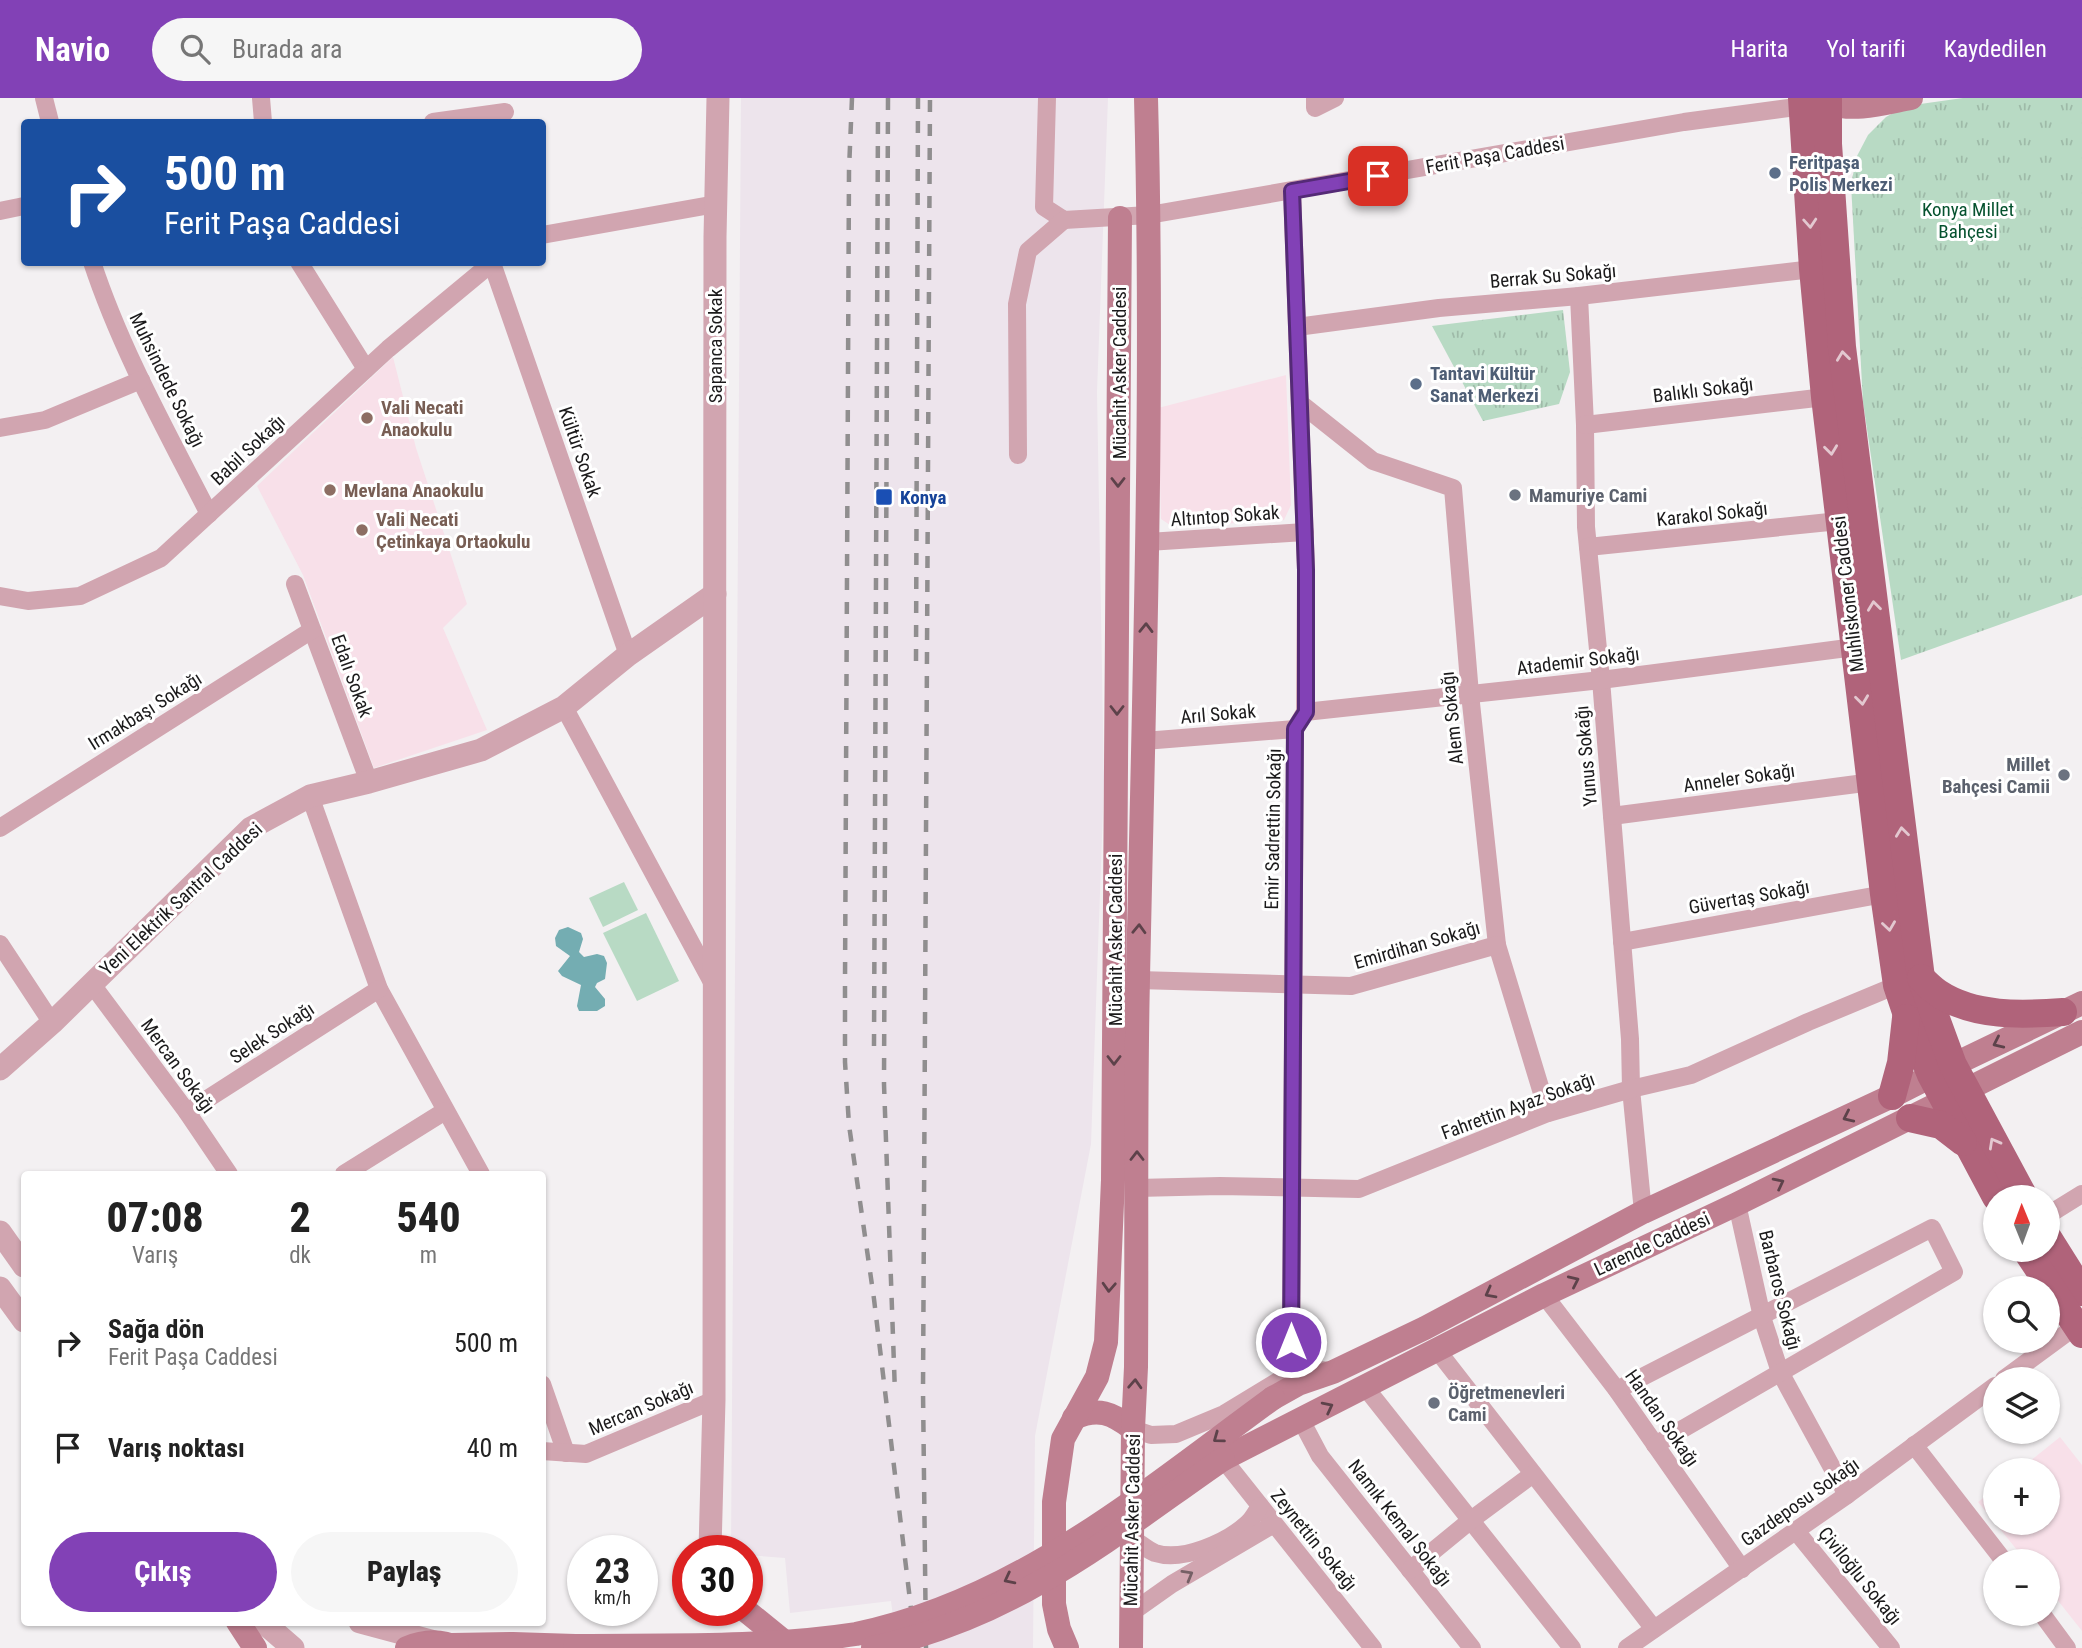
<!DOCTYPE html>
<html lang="tr">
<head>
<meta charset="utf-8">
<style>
	:root { --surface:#fff; --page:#f6f6f6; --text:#222; --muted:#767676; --accent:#8241b6 }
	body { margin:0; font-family:"Roboto Condensed",sans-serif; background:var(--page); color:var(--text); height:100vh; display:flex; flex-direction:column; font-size:26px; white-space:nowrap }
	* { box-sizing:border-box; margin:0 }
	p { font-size:23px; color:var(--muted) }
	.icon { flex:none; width:38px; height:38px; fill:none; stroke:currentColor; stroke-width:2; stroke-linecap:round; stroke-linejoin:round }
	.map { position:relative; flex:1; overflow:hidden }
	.panel { position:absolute; left:21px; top:1073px; width:525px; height:455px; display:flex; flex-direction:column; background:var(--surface); border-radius:7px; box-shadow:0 2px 5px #0004 }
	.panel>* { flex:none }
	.banner { position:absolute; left:21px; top:21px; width:525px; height:147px; border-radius:7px; box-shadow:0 2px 5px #0004; background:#1a4fa0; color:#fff; overflow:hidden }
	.needle { width:46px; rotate:359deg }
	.controls { position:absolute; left:1983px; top:1087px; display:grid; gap:14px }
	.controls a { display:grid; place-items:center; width:77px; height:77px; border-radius:50%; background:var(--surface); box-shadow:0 2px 5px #0004; font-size:35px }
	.speed { position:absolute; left:567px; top:1437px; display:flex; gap:14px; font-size:35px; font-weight:700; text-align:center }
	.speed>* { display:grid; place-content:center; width:91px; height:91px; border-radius:50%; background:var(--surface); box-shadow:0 2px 5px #0004; line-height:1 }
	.speed small { font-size:18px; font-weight:400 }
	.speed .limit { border:10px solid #d22; background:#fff; color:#111 }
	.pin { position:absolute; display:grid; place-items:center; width:60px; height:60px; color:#fff; margin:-30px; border-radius:14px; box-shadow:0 4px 10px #0006 }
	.me { position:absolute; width:77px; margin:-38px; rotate:0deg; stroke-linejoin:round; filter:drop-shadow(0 0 5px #0008) }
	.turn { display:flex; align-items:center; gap:24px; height:147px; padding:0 28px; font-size:32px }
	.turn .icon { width:91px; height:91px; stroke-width:2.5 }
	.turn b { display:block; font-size:49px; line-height:60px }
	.eta { display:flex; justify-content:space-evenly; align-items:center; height:119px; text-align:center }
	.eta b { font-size:42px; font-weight:800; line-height:49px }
	.button { display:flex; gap:14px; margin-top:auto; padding:14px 28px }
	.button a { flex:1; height:80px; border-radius:42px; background:var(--accent); color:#fff; font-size:28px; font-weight:800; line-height:80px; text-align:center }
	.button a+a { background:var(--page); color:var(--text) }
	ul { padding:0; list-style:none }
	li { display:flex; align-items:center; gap:21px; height:105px; padding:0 28px }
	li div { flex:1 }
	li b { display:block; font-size:26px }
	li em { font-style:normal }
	header { display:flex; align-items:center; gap:42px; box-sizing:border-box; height:98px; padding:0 35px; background:var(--accent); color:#fff }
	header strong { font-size:33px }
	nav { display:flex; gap:38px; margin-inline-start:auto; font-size:24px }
	.search { width:490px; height:63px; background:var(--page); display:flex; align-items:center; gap:18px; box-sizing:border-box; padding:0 24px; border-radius:38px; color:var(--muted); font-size:26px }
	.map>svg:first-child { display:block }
	.built { fill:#ede4ec }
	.education { fill:#f8e0e9 }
	.grass { fill:url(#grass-tufts) }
	.garden { fill:#b8dac4 }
	.water { fill:#74adb2 }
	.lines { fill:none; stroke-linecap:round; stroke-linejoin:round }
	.minor { stroke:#d1a5b0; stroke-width:18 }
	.tertiary { stroke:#d1a5b0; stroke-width:23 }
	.secondary { stroke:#bf7f90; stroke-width:24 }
	.primary { stroke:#b0637a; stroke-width:28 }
	.rail { stroke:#908e8f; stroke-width:4.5; stroke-dasharray:12 12; stroke-linecap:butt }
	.secondary-bridge { stroke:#bf7f90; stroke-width:24 }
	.oneway { stroke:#e3c8d0 }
	.oneway2 { stroke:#5d424a }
	.oneway3 { stroke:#766066 }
	.route-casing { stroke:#542a76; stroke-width:18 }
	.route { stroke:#8241b6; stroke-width:12 }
	.service-dot { fill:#5c6f8a; stroke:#fff; stroke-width:2.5 }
	.education-dot { fill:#8d6e63; stroke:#fff; stroke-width:2.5 }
	.worship-dot { fill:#6b7280; stroke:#fff; stroke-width:2.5 }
	.transit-dot { fill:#1a4fb4; stroke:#fff; stroke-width:2.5 }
	.labels { text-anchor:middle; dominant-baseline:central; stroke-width:6; stroke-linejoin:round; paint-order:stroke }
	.street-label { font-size:19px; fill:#1b1a1b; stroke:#fff }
	.service-label { font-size:19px; font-weight:bold; fill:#4e5e75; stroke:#fff; text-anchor:start }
	.park-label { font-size:19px; fill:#06522f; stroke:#fff }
	.education-label { font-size:19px; font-weight:bold; fill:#785e54; stroke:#fff; text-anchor:start }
	.worship-label { font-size:19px; font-weight:bold; fill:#5b616d; stroke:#fff; text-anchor:start }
	.transit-label { font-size:19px; font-weight:bold; fill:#164399; stroke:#fff; text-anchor:start }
</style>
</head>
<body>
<header>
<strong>Navio</strong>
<div class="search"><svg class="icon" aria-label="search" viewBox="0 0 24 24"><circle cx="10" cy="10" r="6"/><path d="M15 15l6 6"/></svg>Burada ara</div>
<nav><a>Harita</a><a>Yol tarifi</a><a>Kaydedilen</a></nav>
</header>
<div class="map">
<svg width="2082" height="1550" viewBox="0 0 2082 1550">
	<defs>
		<pattern id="grass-tufts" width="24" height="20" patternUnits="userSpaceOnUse" patternTransform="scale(1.75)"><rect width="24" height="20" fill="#b8dac4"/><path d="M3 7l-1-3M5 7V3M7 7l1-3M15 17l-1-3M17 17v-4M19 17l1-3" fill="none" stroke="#9ebaa8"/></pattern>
	</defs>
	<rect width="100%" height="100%" fill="#f3f0f2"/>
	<!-- built -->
	<path class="built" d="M741 0H1108L1097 294 1104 683 1091 1046 1035 1338 1033 1550H897L891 1503 790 1515 785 1460 747 1457V1452H731Z"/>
	<!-- education -->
	<g class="education">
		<path d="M393 259 416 350 467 506 443 530 487 632 374 670 303 477 257 388Z"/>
		<path d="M1286 277 1291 407 1284 422 1173 429 1161 421 1158 310Z"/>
		<path d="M2060 1339 2082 1367V1533L2048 1490V1463H2026L1978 1404 1995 1391V1424H2048V1372H2019Z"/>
	</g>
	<!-- grass -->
	<g class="grass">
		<path d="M1963 0H2082V497L1901 562 1863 304 1851 86 1857 58 1868 37 1886 19 1906 8Z"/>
		<path d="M1563 212 1570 274 1559 306 1483 323 1432 228Z"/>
	</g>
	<!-- garden -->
	<g class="garden">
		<path d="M624 784 638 812 603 829 589 800Z"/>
		<path d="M646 815 679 883 637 903 603 835Z"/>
	</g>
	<!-- water -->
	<path class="water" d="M568 829 581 835 583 841 579 854 584 859 597 856 604 858 607 865 605 881 597 885 595 889 605 901V908L597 913H579L577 908 581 887 562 878 558 873 570 858 556 848 555 840 559 832Z"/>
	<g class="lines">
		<!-- minor -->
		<g class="minor">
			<path d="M44 0 50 24"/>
			<path d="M261 0 263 24"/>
			<path d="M1047 0 1044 109 1064 122 1149 117 1684 24 1811 7"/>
			<path d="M1315 0V10L1335 0"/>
			<path d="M433 24 505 14"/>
			<path d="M1292 93 1306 472 1305 614 1295 631 1291 1269 1298 1286"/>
			<path d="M0 113 24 108"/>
			<path d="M542 137 716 106"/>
			<path d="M92 164C121 252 167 334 209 416"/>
			<path d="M299 164 366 271"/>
			<path d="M492 165 628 557"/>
			<path d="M1579 198 1585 327 1586 429 1601 582 1630 941 1631 991 1643 1114"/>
			<path d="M1297 229 1439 210 1579 198 1813 171"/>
			<path d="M1300 305 1373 363 1453 390 1470 596 1497 847 1548 1015"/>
			<path d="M1585 327 1825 299"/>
			<path d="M0 330 45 322 141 282"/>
			<path d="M1018 357 1017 206 1028 153 1064 122"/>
			<path d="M1148 444 1305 434"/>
			<path d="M1588 449 1839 423"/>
			<path d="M295 486 369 684"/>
			<path d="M0 498 28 503 80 498 161 460 388 251 493 164"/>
			<path d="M564 609 713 886"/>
			<path d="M1305 614 1601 582 1855 549"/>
			<path d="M1144 643 1295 631"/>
			<path d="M310 698 379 891 481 1076"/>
			<path d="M1612 718 1872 684"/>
			<path d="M0 730 312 532"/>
			<path d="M1622 844 1884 796"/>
			<path d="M0 846 52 925"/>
			<path d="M1138 882 1351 888 1497 847"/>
			<path d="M91 885 187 1014 229 1076"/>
			<path d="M187 1014 379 891"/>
			<path d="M344 1076 445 1013"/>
			<path d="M1137 1090 1220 1088 1359 1091 1548 1015 1631 991 1691 977 1808 924 1897 887"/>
			<path d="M1737 1106 1762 1219 1780 1274 1847 1397"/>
			<path d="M2048 1117 2082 1096"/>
			<path d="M1544 1197 1617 1292 1742 1471"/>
			<path d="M1437 1252 1654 1531"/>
			<path d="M2004 1281 2076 1228"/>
			<path d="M542 1286 566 1355"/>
			<path d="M1365 1289 1572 1550"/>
			<path d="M1617 1292 1932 1130 1954 1174 1655 1347"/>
			<path d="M1301 1322 1320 1358 1472 1550"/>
			<path d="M1133 1331 1151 1337 1176 1336 1224 1316 1283 1280 1291 1269 1329 1273"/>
			<path d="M1914 1347 2004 1463"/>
			<path d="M542 1353 586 1356 714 1302"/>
			<path d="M1223 1361 1373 1550"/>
			<path d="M1796 1433 1891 1550"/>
			<path d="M1131 1440C1139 1444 1147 1452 1155 1455 1183 1464 1227 1444 1247 1426 1253 1421 1256 1414 1260 1408"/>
			<path d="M1410 1472 1471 1422 1533 1376"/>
			<path d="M1131 1515 1172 1486 1274 1426"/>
			<path d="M2042 1516 2067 1550"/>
			<path d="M1627 1550 1847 1397 1995 1288"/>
		</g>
		<!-- tertiary -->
		<g class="tertiary">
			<path d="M0 971 52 925 251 730 310 698 369 684 481 652 564 609 628 557 715 496"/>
			<path d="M0 1134 24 1168"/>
			<path d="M0 1190 24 1223"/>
			<path d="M710 1452 714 1302 715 139 718 0"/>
			<path d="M263 1524 293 1550"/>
			<path d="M360 1524 435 1544"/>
		</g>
		<!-- secondary -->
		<g class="secondary">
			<path d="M1828 5C1855 14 1884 5 1911 0"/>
			<path d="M1273 1300 1298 1286 1333 1274 1425 1230 1643 1114 1892 998 1953 967 2082 905"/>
			<path d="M1074 1320C1098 1309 1112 1315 1133 1331"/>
			<path d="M1223 1361 1544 1197 1737 1106 2082 934"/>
			<path d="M745 1512 792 1550"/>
			<path d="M238 1524 255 1550"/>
			<path d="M451 1547 513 1546 575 1548"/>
			<path d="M407 1550C424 1543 441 1542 457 1550"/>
			<path d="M1067 1550 1059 1531 1054 1506V1404L1063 1341 1097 1279 1106 1244 1113 1082 1120 120"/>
			<path d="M1131 1550 1133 1331 1136 1269C1137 1139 1135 1009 1138 880 1144 587 1154 293 1146 0"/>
		</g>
		<!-- primary -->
		<g class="primary">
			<path d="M1802 0 1813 171 1825 299 1884 796 1897 887 1907 917 1931 977 1996 1099"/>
			<path d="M1828 0V46L1842 249 1921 880 1953 967 2024 1099"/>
			<path d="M1921 880C1926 885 1932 891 1938 895 1974 919 2022 917 2063 914"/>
			<path d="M1892 998 1901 965 1906 920"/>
			<path d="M1910 1020 1941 1027 1963 1044"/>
			<path d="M2048 1140 2082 1194"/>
			<path d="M2026 1152 2082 1236"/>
		</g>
		<!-- rail -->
		<g class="rail">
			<path d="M852 0 849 72 845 885V964L849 1027 874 1201 915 1544"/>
			<path d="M888 0 884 986 895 1295"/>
			<path d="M916 563 918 0"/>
			<path d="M874 948 878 14"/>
			<path d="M926 1550 923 1293 930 0"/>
		</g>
		<!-- secondary-bridge -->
		<g class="secondary-bridge">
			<path d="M575 1548C668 1547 764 1550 856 1536 1017 1503 1144 1394 1273 1300"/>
			<path d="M873 1550C930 1537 987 1515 1037 1486 1102 1450 1162 1403 1223 1361"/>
		</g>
	</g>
	<!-- one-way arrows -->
	<defs><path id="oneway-chevron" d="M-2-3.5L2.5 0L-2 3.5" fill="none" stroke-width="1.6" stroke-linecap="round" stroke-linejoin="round" transform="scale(1.75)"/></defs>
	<g class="oneway">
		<use href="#oneway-chevron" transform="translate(1810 125) rotate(86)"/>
		<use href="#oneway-chevron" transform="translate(1843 258) rotate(-97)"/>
		<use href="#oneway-chevron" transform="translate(1831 352) rotate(83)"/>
		<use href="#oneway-chevron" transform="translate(1874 508) rotate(-97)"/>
		<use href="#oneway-chevron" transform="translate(1862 602) rotate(83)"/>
		<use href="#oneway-chevron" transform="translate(1902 734) rotate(-97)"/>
		<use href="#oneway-chevron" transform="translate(1889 828) rotate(82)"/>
		<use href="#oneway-chevron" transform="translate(1994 1045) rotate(-119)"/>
	</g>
	<g class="oneway2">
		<use href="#oneway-chevron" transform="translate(1118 384) rotate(90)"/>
		<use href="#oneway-chevron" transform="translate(1146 530) rotate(-89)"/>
		<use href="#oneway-chevron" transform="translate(1117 612) rotate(90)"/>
		<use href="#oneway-chevron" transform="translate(1139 831) rotate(-88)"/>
		<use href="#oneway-chevron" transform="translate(1998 945) rotate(155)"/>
		<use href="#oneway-chevron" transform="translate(1114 962) rotate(90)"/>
		<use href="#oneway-chevron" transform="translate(1848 1019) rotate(155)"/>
		<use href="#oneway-chevron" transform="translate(1137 1058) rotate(-90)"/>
		<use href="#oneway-chevron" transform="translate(1779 1085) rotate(-27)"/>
		<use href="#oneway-chevron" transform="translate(1574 1183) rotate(-25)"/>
		<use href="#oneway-chevron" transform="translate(1109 1189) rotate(93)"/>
		<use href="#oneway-chevron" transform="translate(1490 1195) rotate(152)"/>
		<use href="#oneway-chevron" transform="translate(1135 1286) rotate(-87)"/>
		<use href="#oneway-chevron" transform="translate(1328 1309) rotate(-27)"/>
		<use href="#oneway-chevron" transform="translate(1218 1340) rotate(144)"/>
		<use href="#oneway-chevron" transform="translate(1009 1481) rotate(153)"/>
	</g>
	<use class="oneway3" href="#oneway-chevron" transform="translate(1188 1477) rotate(-30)"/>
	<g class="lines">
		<defs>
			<path id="route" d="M1291 1244 1295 631 1306 614V472L1292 93 1378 78"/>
		</defs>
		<!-- route casing -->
		<use href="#route" class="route-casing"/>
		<!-- route -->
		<use href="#route" class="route"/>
	</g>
	<!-- markers -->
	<g class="service-dot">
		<circle cx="1775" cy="75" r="7"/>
		<circle cx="1416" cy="286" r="7"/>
	</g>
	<g class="education-dot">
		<circle cx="367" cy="320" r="7"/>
		<circle cx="330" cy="392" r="7"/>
		<circle cx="362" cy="432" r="7"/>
	</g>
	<g class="worship-dot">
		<circle cx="1515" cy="397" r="7"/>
		<circle cx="2064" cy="677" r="7"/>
		<circle cx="1434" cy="1305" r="7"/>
	</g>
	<rect class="transit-dot" x="875" y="390" width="18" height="18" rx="3.5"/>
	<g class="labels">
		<!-- street labels -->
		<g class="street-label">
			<text transform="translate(1495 57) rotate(-10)">Ferit Paşa Caddesi</text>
			<text transform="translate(1553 178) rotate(-5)">Berrak Su Sokağı</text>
			<text transform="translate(715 248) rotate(-90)">Sapanca Sokak</text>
			<text transform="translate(1119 275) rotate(-90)">Mücahit Asker Caddesi</text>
			<text transform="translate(167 282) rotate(64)">Muhsindede Sokağı</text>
			<text transform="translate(1703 292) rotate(-7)">Balıklı Sokağı</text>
			<text transform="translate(248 352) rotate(-43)">Babil Sokağı</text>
			<text transform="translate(580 354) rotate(71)">Kültür Sokak</text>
			<text transform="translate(1712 416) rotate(-6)">Karakol Sokağı</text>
			<text transform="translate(1225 418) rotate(-4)">Altıntop Sokak</text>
			<text transform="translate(1848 496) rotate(-97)">Muhliskoner Caddesi</text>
			<text transform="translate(1578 563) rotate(-7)">Atademir Sokağı</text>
			<text transform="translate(352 578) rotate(70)">Edalı Sokak</text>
			<text transform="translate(145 613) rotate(-32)">Irmakbaşı Sokağı</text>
			<text transform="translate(1218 616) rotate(-5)">Arıl Sokak</text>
			<text transform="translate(1452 620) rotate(-96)">Alem Sokağı</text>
			<text transform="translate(1586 658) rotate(-95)">Yunus Sokağı</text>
			<text transform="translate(1739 680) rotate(-8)">Anneler Sokağı</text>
			<text transform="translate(1273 731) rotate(-89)">Emir Sadrettin Sokağı</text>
			<text transform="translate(1749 799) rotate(-10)">Güvertaş Sokağı</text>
			<text transform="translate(181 801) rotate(-43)">Yeni Elektrik Santral Caddesi</text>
			<text transform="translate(1115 842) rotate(-90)">Mücahit Asker Caddesi</text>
			<text transform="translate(1417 847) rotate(-16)">Emirdihan Sokağı</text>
			<text transform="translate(272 935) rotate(-33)">Selek Sokağı</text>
			<text transform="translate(178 968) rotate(54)">Mercan Sokağı</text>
			<text transform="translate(1518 1008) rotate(-20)">Fahrettin Ayaz Sokağı</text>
			<text transform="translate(1652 1146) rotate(-25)">Larende Caddesi</text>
			<text transform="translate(1780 1192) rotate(76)">Barbaros Sokağı</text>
			<text transform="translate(641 1310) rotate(-23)">Mercan Sokağı</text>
			<text transform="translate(1662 1320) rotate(55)">Handan Sokağı</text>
			<text transform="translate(1800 1404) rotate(-35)">Gazdeposu Sokağı</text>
			<text transform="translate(1132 1422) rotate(-89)">Mücahit Asker Caddesi</text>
			<text transform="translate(1400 1425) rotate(52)">Namık Kemal Sokağı</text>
			<text transform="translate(1314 1442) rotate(51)">Zeynettin Sokağı</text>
			<text transform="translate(1860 1478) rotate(51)">Çiviloğlu Sokağı</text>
		</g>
		<!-- service labels -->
		<g class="service-label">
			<text x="1789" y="64">Feritpaşa<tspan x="1789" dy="22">Polis Merkezi</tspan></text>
			<text x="1430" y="275">Tantavi Kültür<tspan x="1430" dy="22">Sanat Merkezi</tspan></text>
		</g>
		<!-- park labels -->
		<g class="park-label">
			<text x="1968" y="111">Konya Millet<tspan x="1968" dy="22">Bahçesi</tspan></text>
		</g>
		<!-- education labels -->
		<g class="education-label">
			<text x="381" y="309">Vali Necati<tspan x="381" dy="22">Anaokulu</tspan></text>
			<text x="344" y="392">Mevlana Anaokulu</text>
			<text x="376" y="421">Vali Necati<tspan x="376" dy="22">Çetinkaya Ortaokulu</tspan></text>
		</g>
		<!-- worship labels -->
		<g class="worship-label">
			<text x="1529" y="397">Mamuriye Cami</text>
			<text x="2050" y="666" text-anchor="end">Millet<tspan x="2050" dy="22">Bahçesi Camii</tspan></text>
			<text x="1448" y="1294">Öğretmenevleri<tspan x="1448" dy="22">Cami</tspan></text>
		</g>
		<!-- transit labels -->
		<g class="transit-label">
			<text x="900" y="399">Konya</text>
		</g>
	</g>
</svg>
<div class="controls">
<a><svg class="needle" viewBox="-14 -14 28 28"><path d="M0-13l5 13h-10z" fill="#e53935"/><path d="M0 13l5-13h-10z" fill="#767676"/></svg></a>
<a><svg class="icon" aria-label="search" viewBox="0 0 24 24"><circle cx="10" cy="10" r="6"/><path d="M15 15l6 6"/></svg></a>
<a><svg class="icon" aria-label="layers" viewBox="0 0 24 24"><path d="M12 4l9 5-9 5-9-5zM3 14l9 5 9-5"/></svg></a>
<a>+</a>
<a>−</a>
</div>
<div class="speed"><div>23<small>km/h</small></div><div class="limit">30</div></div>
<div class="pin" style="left:1378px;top:78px;background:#d93025"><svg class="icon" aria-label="arrive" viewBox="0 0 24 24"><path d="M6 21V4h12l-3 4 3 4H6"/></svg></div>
<svg class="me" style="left:1291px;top:1244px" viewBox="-20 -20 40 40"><circle r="17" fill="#8241b6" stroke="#fff" stroke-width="3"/><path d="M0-11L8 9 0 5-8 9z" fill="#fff"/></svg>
<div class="banner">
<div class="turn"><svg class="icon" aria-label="right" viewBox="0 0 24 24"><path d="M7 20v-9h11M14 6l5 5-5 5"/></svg><div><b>500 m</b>Ferit Paşa Caddesi</div></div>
</div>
<section class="panel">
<div class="eta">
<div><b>07:08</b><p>Varış</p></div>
<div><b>2</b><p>dk</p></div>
<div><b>540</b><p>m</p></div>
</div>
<ul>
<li><svg class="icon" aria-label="right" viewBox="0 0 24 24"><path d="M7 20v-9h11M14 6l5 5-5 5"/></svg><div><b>Sağa dön</b><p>Ferit Paşa Caddesi</p></div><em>500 m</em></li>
<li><svg class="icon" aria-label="arrive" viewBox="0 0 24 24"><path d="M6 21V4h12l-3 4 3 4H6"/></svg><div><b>Varış noktası</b></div><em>40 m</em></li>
</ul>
<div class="button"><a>Çıkış</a><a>Paylaş</a></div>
</section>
</div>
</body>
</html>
